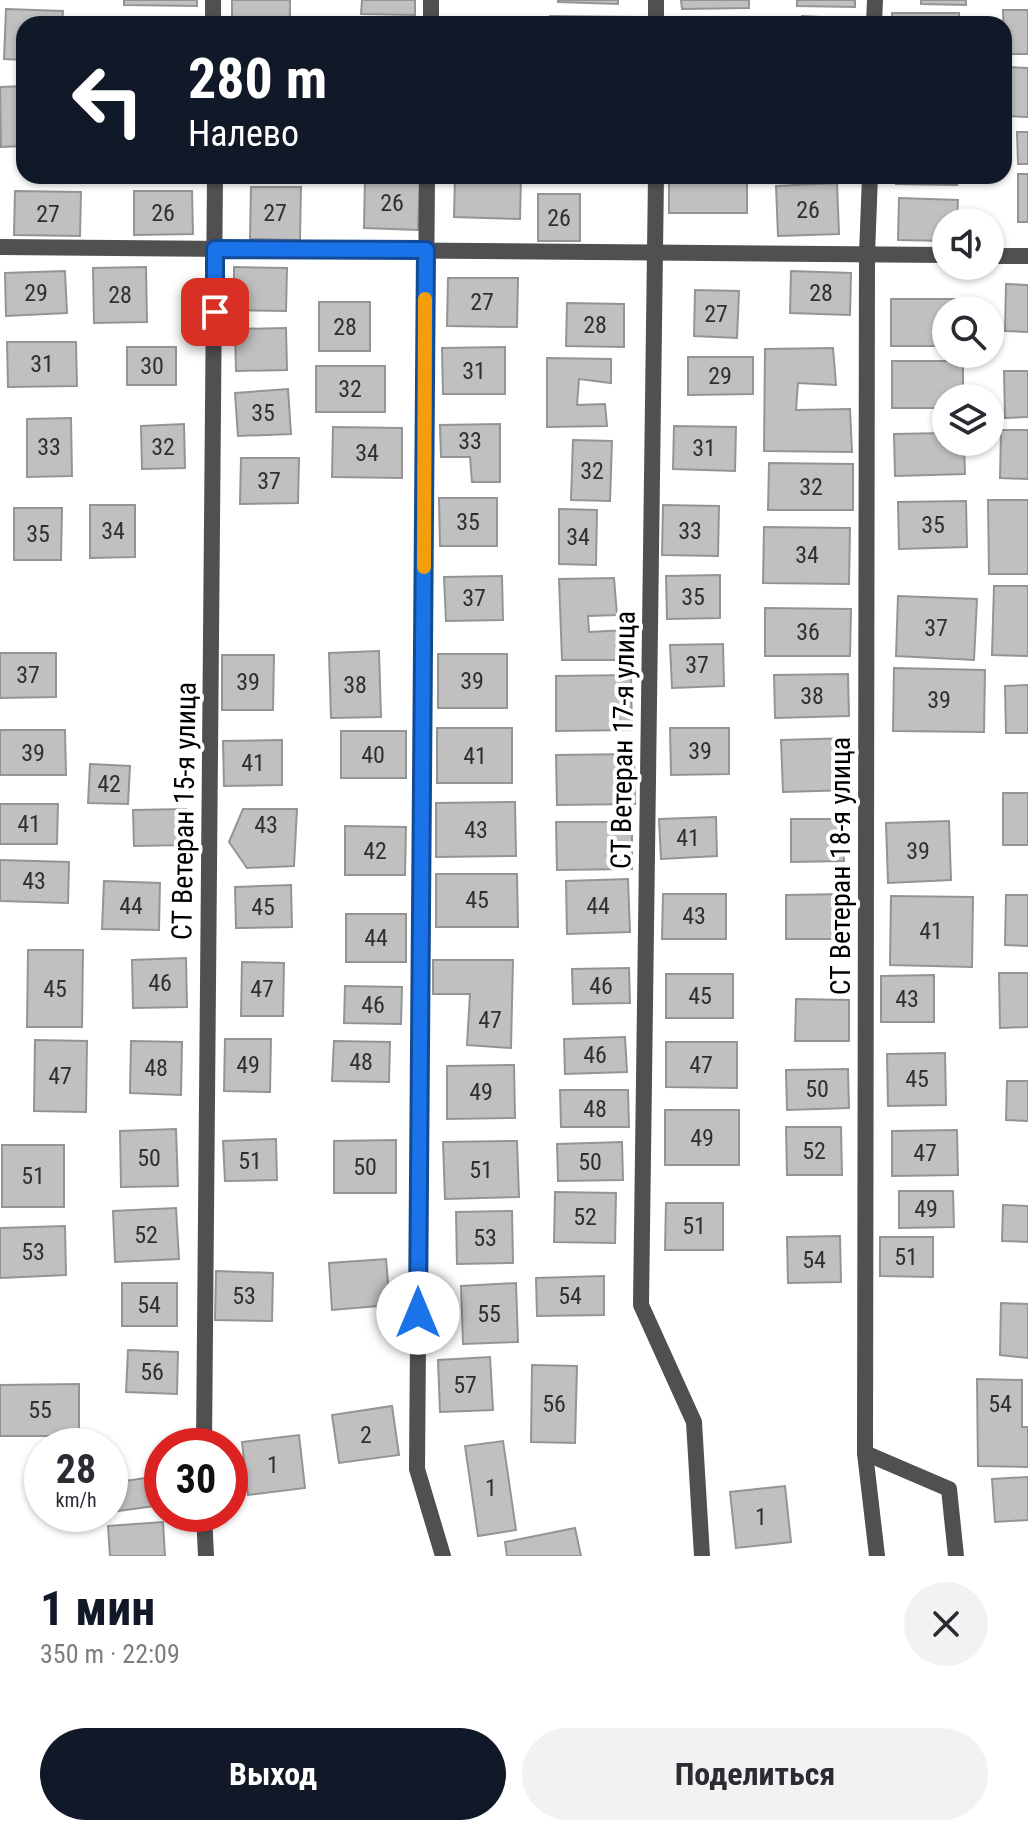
<!DOCTYPE html>
<html lang="ru">
<head>
<meta charset="utf-8">
<style>
	:root { --surface:#fff; --page:#f2f2f3; --text:#2b2b33; --muted:#7c7c81; --accent:#111827 }
	body { margin:0; font-family:"Roboto Condensed",sans-serif; background:var(--page); color:var(--text); height:100vh; display:flex; flex-direction:column; font-size:30px; white-space:nowrap }
	* { box-sizing:border-box; margin:0 }
	p { font-size:26px; color:var(--muted) }
	.icon { flex:none; width:44px; height:44px; fill:none; stroke:currentColor; stroke-width:2; stroke-linecap:round; stroke-linejoin:round }
	.map { position:relative; height:1556px; overflow:hidden }
	.panel { display:flex; flex-direction:column; background:var(--surface); flex:1 }
	.panel>* { flex:none }
	.banner { position:absolute; left:16px; top:16px; width:996px; height:168px; border-radius:24px; box-shadow:0 2px 6px #0004; background:#111827; color:#fff; overflow:hidden }
	.buttons { position:absolute; left:932px; top:208px; display:grid; gap:16px }
	.buttons a { display:grid; place-items:center; width:72px; height:72px; border-radius:50%; background:var(--surface); box-shadow:0 2px 6px #0004; font-size:40px }
	.speed { position:absolute; left:24px; top:1428px; display:flex; gap:16px; font-size:40px; font-weight:700; text-align:center }
	.speed>* { display:grid; place-content:center; width:104px; height:104px; border-radius:50%; background:var(--surface); box-shadow:0 2px 6px #0004; line-height:1 }
	.speed small { font-size:20px; font-weight:400 }
	.speed .limit { border:12px solid #d22; background:#fff; color:#111 }
	.pin { position:absolute; display:grid; place-items:center; width:68px; height:68px; color:#fff; margin:-34px; border-radius:16px; box-shadow:0 4px 12px #0006 }
	.me { position:absolute; width:88px; margin:-44px; rotate:0deg; stroke-linejoin:round; filter:drop-shadow(0 0 6px #0008) }
	.turn { display:flex; align-items:center; gap:28px; height:168px; padding:0 40px; font-size:36px }
	.turn .icon { width:104px; height:104px; stroke-width:2.5 }
	.turn b { display:block; font-size:56px; line-height:68px }
	.round { display:grid; place-items:center; flex:none; width:84px; height:84px; border-radius:42px; background:var(--page) }
	.head { display:flex; align-items:center; justify-content:space-between; height:136px; padding:0 40px }
	h1 { font-size:48px; font-weight:700; line-height:60px; color:var(--accent) }
	.button { display:flex; gap:16px; margin-top:auto; padding:16px 40px }
	.button a { flex:1; height:92px; border-radius:48px; background:var(--accent); color:#fff; font-size:32px; font-weight:700; line-height:92px; text-align:center }
	.button a+a { background:var(--page); color:var(--text) }
	.map>svg:first-child { display:block }
	.building { fill:#c0c0c0; stroke:#949494; stroke-width:2 }
	.lines { fill:none; stroke-linecap:round; stroke-linejoin:round }
	.minor { stroke:#505050; stroke-width:16 }
	.route-casing { stroke:#114b97; stroke-width:20 }
	.route { stroke:#1a73e8; stroke-width:14 }
	.slow { stroke:#f59e0b; stroke-width:14 }
	.labels { text-anchor:middle; dominant-baseline:central; stroke-width:8; stroke-linejoin:round; paint-order:stroke }
	.number-label { font-size:24px; fill:#303030 }
	.street-label { font-size:28px; fill:#000; stroke:#fff }
</style>
</head>
<body>
<div class="map">
<svg width="1028" height="1556" viewBox="0 0 1028 1556">
	<rect width="100%" height="100%" fill="#fff"/>
	<!-- building -->
	<g class="building">
		<path d="M124 0H197V6L124 5Z"/>
		<rect x="232" y="0" width="58" height="24"/>
		<path d="M362 0H415V15L361 14Z"/>
		<path d="M558 0H618V4L558 2Z"/>
		<path d="M681 0H749V8L682 9Z"/>
		<path d="M797 0H855V7L797 6Z"/>
		<path d="M921 0H966V5L921 4Z"/>
		<path d="M6 9 63 11 62 24H24V60L4 59Z"/>
		<path d="M1003 10H1028V54H1004Z"/>
		<rect x="892" y="13" width="67" height="11"/>
		<path d="M550 16 635 17V24H550Z"/>
		<path d="M802 16 856 19V24H801Z"/>
		<path d="M337 19 381 20V24H337Z"/>
		<rect x="684" y="19" width="63" height="5"/>
		<path d="M1004 67 1028 68V117L1004 116Z"/>
		<path d="M24 86V146L1 147 0 87Z"/>
		<path d="M1017 132H1028V164H1018Z"/>
		<rect x="1018" y="174" width="10" height="48"/>
		<path d="M141 176H192V180L141 181Z"/>
		<path d="M455 176H521L520 219 454 217Z"/>
		<rect x="669" y="176" width="78" height="37"/>
		<path d="M896 176H958L957 185 896 184Z"/>
		<path d="M365 177 420 178 418 230 364 228Z"/>
		<path d="M837 183 839 234 778 236 776 186Z"/>
		<path d="M251 187H301L300 240 250 239Z"/>
		<path d="M15 191 81 192 80 236 14 235Z"/>
		<path d="M134 191H192L193 234 134 235Z"/>
		<rect x="538" y="194" width="42" height="47"/>
		<path d="M899 198 958 200 957 222H946V241L898 240Z"/>
		<path d="M146 267 147 322 94 323 93 268Z"/>
		<path d="M234 267 287 268 286 311 234 310Z"/>
		<path d="M65 271 67 313 6 316 5 273Z"/>
		<path d="M791 271 851 273 850 315 790 313Z"/>
		<path d="M448 278H518L517 327 447 326Z"/>
		<path d="M1006 284 1028 285V332L1005 331Z"/>
		<path d="M695 290 739 291 737 338 694 336Z"/>
		<path d="M891 299H961V310H946V346H891Z"/>
		<rect x="319" y="302" width="51" height="49"/>
		<path d="M567 303 624 304V347L566 346Z"/>
		<path d="M286 328 287 370 236 371 235 329Z"/>
		<path d="M7 342H76L77 386 8 387Z"/>
		<rect x="127" y="347" width="49" height="38"/>
		<path d="M505 347V394H443L442 348Z"/>
		<path d="M833 348 836 385 798 383 796 410 850 409 852 452 764 451 765 349Z"/>
		<path d="M688 357H753V394L688 395Z"/>
		<path d="M547 358 611 359V383L579 379 577 405 605 404 607 426 547 427Z"/>
		<path d="M892 361H963V398H946V408H892Z"/>
		<rect x="316" y="366" width="69" height="46"/>
		<path d="M1004 371H1028V417L1005 418Z"/>
		<path d="M288 389 291 434 238 436 235 393Z"/>
		<path d="M71 418 72 476 27 477V419Z"/>
		<path d="M184 424 185 468 142 469 141 426Z"/>
		<path d="M500 424V482H472L470 457H441L440 425Z"/>
		<path d="M674 426 736 427 735 471 673 469Z"/>
		<path d="M333 427 402 428V478L332 477Z"/>
		<path d="M1001 430H1028V479L1000 478Z"/>
		<path d="M946 433V442H964L965 474 895 476 894 434Z"/>
		<path d="M573 440 612 441 610 501 571 500Z"/>
		<path d="M241 458H299L298 503 240 504Z"/>
		<path d="M769 463 853 464V510H768Z"/>
		<path d="M439 498H497V546H440Z"/>
		<path d="M988 500H1028V574H989Z"/>
		<path d="M966 501 967 547 899 549 898 502Z"/>
		<path d="M90 505H135V557L90 558Z"/>
		<path d="M663 505 719 506 718 556 662 555Z"/>
		<path d="M14 508H62L61 560H14Z"/>
		<path d="M559 509 597 510 596 565 559 564Z"/>
		<path d="M764 527 850 528 849 584 763 583Z"/>
		<path d="M720 575V618L667 619 666 576Z"/>
		<path d="M502 576 503 620 446 621 444 577Z"/>
		<path d="M614 578 617 615 588 616 589 632 626 630 630 660H562L559 579Z"/>
		<path d="M994 586H1028V656L992 655Z"/>
		<path d="M898 596 977 599 974 660 896 656Z"/>
		<path d="M765 608 851 609 850 656H765Z"/>
		<path d="M723 644 724 686 672 688 670 645Z"/>
		<path d="M379 651 381 717 331 718 329 653Z"/>
		<path d="M0 653H56V697L0 698Z"/>
		<rect x="438" y="654" width="69" height="54"/>
		<path d="M222 655H274L273 710H222Z"/>
		<path d="M894 668 985 670 984 732 893 731Z"/>
		<path d="M848 674 849 716 775 718 774 675Z"/>
		<path d="M631 675 632 730 556 731V676Z"/>
		<path d="M1028 685V733H1006L1005 686Z"/>
		<rect x="437" y="728" width="75" height="55"/>
		<path d="M670 728H729V774L671 775Z"/>
		<path d="M0 730H65L66 775H0Z"/>
		<rect x="341" y="731" width="65" height="47"/>
		<path d="M851 738 852 790 783 792 781 740Z"/>
		<path d="M282 740V785L224 786 223 741Z"/>
		<path d="M634 754 635 804 557 805 556 755Z"/>
		<path d="M90 764 130 766 128 804 88 803Z"/>
		<rect x="1003" y="793" width="25" height="52"/>
		<path d="M515 802 516 856 436 857V803Z"/>
		<path d="M0 804H58L57 844H0Z"/>
		<path d="M186 809 187 845 134 846 133 810Z"/>
		<path d="M243 809H297L294 866 247 868 229 842Z"/>
		<path d="M716 817 717 856 661 859 659 819Z"/>
		<path d="M791 819H843L844 861 791 862Z"/>
		<path d="M949 821 951 880 888 883 886 823Z"/>
		<path d="M556 822H632V869L557 870Z"/>
		<path d="M345 826 406 827 405 875H345Z"/>
		<path d="M0 860 69 862 68 903 0 901Z"/>
		<path d="M436 874H517L518 927H436Z"/>
		<path d="M628 879 630 932 567 934 566 881Z"/>
		<path d="M104 881 160 883 159 930 102 929Z"/>
		<path d="M291 885 292 927 236 928 235 887Z"/>
		<path d="M663 894H726V939H662Z"/>
		<path d="M847 894V939H786V895Z"/>
		<path d="M1006 895H1028V946L1005 945Z"/>
		<path d="M891 896 973 897 972 967 890 965Z"/>
		<rect x="346" y="914" width="60" height="48"/>
		<path d="M28 950H83L82 1027H27Z"/>
		<path d="M186 958 187 1007 133 1008 132 960Z"/>
		<path d="M433 960H513L511 1048 467 1045 470 994H433Z"/>
		<path d="M242 962 284 963 283 1016H241Z"/>
		<path d="M629 968 630 1003 573 1004 572 969Z"/>
		<path d="M999 973H1028V1027L1000 1028Z"/>
		<rect x="666" y="974" width="67" height="44"/>
		<path d="M934 975V1022H881V976Z"/>
		<path d="M345 986 402 987 401 1024 344 1023Z"/>
		<path d="M796 999 849 1000V1041H795Z"/>
		<path d="M625 1037 627 1072 565 1074 564 1039Z"/>
		<path d="M225 1039H271L270 1092 224 1091Z"/>
		<path d="M35 1040 87 1041 86 1112 34 1111Z"/>
		<path d="M131 1041 182 1042 181 1095 130 1093Z"/>
		<path d="M334 1041 390 1042 389 1082 332 1081Z"/>
		<path d="M666 1042H737V1088L666 1087Z"/>
		<path d="M945 1053 946 1105 888 1106 887 1054Z"/>
		<path d="M514 1065 515 1118 447 1119V1066Z"/>
		<path d="M848 1069 849 1108 787 1110 786 1070Z"/>
		<path d="M1007 1081H1028V1121L1006 1120Z"/>
		<path d="M560 1090H628L629 1127H561Z"/>
		<rect x="665" y="1110" width="74" height="55"/>
		<path d="M786 1127H841L842 1175H787Z"/>
		<path d="M176 1129 178 1186 121 1187 120 1131Z"/>
		<path d="M957 1130 958 1175 892 1176V1131Z"/>
		<path d="M276 1139 277 1180 225 1181 223 1141Z"/>
		<path d="M396 1140V1193H334V1141Z"/>
		<path d="M517 1141 519 1197 445 1199 443 1142Z"/>
		<path d="M622 1142 623 1180 558 1181 557 1144Z"/>
		<rect x="2" y="1145" width="62" height="62"/>
		<path d="M899 1191H953L954 1227 899 1228Z"/>
		<path d="M555 1192 616 1193 615 1243 554 1242Z"/>
		<path d="M666 1203H723V1250H665Z"/>
		<path d="M1003 1205 1028 1206V1242L1002 1241Z"/>
		<path d="M176 1208 179 1259 115 1262 113 1211Z"/>
		<path d="M512 1211 513 1263 457 1264 456 1212Z"/>
		<path d="M65 1226 66 1275 0 1278V1228Z"/>
		<path d="M840 1236 841 1282 788 1283 787 1237Z"/>
		<path d="M880 1237H933V1277L880 1276Z"/>
		<path d="M386 1259 390 1305 332 1310 329 1263Z"/>
		<path d="M216 1271 273 1273 272 1321 215 1320Z"/>
		<path d="M604 1276V1315L537 1316 536 1278Z"/>
		<rect x="122" y="1283" width="55" height="43"/>
		<path d="M516 1283 518 1342 463 1344 461 1286Z"/>
		<path d="M1001 1303 1028 1304V1358L1000 1355Z"/>
		<path d="M128 1350 178 1352 177 1394 126 1392Z"/>
		<path d="M490 1357 493 1410 440 1412 438 1360Z"/>
		<path d="M532 1365 577 1366 575 1443 531 1442Z"/>
		<path d="M977 1379 1022 1380V1427H1028V1467L978 1466Z"/>
		<path d="M79 1384V1436H0V1385Z"/>
		<path d="M392 1406 399 1455 339 1463 332 1415Z"/>
		<path d="M299 1435 305 1488 248 1495 242 1442Z"/>
		<path d="M503 1441 516 1530 478 1536 465 1446Z"/>
		<path d="M153 1477 156 1506 110 1512V1483Z"/>
		<path d="M1028 1477V1520L995 1522 992 1479Z"/>
		<path d="M785 1486 791 1542 736 1548 730 1492Z"/>
		<path d="M163 1522 165 1556H110L108 1526Z"/>
		<path d="M575 1528 581 1556H507L505 1542Z"/>
	</g>
	<g class="lines">
		<!-- minor -->
		<g class="minor">
			<path d="M213 0V24"/>
			<path d="M431 24V0"/>
			<path d="M656 24V0"/>
			<path d="M874 24 875 0"/>
			<path d="M427 176 417 1469 443 1556"/>
			<path d="M656 176 641 1305 694 1422 702 1556"/>
			<path d="M870 176 867 254 865 1453 877 1556"/>
			<path d="M0 247 946 255"/>
			<path d="M990 256H1028"/>
			<path d="M204 1446 215 176"/>
			<path d="M865 1453 949 1489 956 1556"/>
			<path d="M204 1514 206 1556"/>
		</g>
	</g>
	<g class="lines">
		<defs>
			<path id="route" d="M215 312V249L426 250 418 1313"/>
		</defs>
		<!-- route casing -->
		<use href="#route" class="route-casing"/>
		<!-- route -->
		<use href="#route" class="route"/>
		<!-- slow -->
		<path class="slow" d="M424 567 425 299"/>
	</g>
	<g class="labels">
		<!-- number labels -->
		<g class="number-label">
			<text x="392" y="203">26</text>
			<text x="808" y="210">26</text>
			<text x="163" y="213">26</text>
			<text x="275" y="213">27</text>
			<text x="48" y="214">27</text>
			<text x="559" y="218">26</text>
			<text x="36" y="293">29</text>
			<text x="821" y="293">28</text>
			<text x="120" y="295">28</text>
			<text x="482" y="302">27</text>
			<text x="716" y="314">27</text>
			<text x="595" y="325">28</text>
			<text x="345" y="327">28</text>
			<text x="42" y="364">31</text>
			<text x="152" y="366">30</text>
			<text x="474" y="371">31</text>
			<text x="720" y="376">29</text>
			<text x="350" y="389">32</text>
			<text x="263" y="413">35</text>
			<text x="470" y="441">33</text>
			<text x="49" y="447">33</text>
			<text x="163" y="447">32</text>
			<text x="704" y="448">31</text>
			<text x="367" y="453">34</text>
			<text x="592" y="471">32</text>
			<text x="269" y="481">37</text>
			<text x="811" y="487">32</text>
			<text x="468" y="522">35</text>
			<text x="933" y="525">35</text>
			<text x="113" y="531">34</text>
			<text x="690" y="531">33</text>
			<text x="38" y="534">35</text>
			<text x="578" y="537">34</text>
			<text x="807" y="555">34</text>
			<text x="693" y="597">35</text>
			<text x="474" y="598">37</text>
			<text x="936" y="628">37</text>
			<text x="808" y="632">36</text>
			<text x="697" y="665">37</text>
			<text x="28" y="675">37</text>
			<text x="472" y="681">39</text>
			<text x="248" y="682">39</text>
			<text x="355" y="685">38</text>
			<text x="812" y="696">38</text>
			<text x="939" y="700">39</text>
			<text x="700" y="751">39</text>
			<text x="33" y="753">39</text>
			<text x="373" y="755">40</text>
			<text x="475" y="756">41</text>
			<text x="253" y="763">41</text>
			<text x="109" y="784">42</text>
			<text x="29" y="824">41</text>
			<text x="266" y="825">43</text>
			<text x="476" y="830">43</text>
			<text x="688" y="838">41</text>
			<text x="375" y="851">42</text>
			<text x="918" y="851">39</text>
			<text x="34" y="881">43</text>
			<text x="477" y="900">45</text>
			<text x="131" y="906">44</text>
			<text x="598" y="906">44</text>
			<text x="263" y="907">45</text>
			<text x="694" y="916">43</text>
			<text x="931" y="931">41</text>
			<text x="376" y="938">44</text>
			<text x="160" y="983">46</text>
			<text x="601" y="986">46</text>
			<text x="55" y="989">45</text>
			<text x="262" y="989">47</text>
			<text x="700" y="996">45</text>
			<text x="907" y="999">43</text>
			<text x="373" y="1005">46</text>
			<text x="490" y="1020">47</text>
			<text x="595" y="1055">46</text>
			<text x="361" y="1062">48</text>
			<text x="248" y="1065">49</text>
			<text x="701" y="1065">47</text>
			<text x="156" y="1068">48</text>
			<text x="60" y="1076">47</text>
			<text x="917" y="1079">45</text>
			<text x="817" y="1089">50</text>
			<text x="481" y="1092">49</text>
			<text x="595" y="1109">48</text>
			<text x="702" y="1138">49</text>
			<text x="814" y="1151">52</text>
			<text x="925" y="1153">47</text>
			<text x="149" y="1158">50</text>
			<text x="250" y="1161">51</text>
			<text x="590" y="1162">50</text>
			<text x="365" y="1167">50</text>
			<text x="481" y="1170">51</text>
			<text x="33" y="1176">51</text>
			<text x="926" y="1209">49</text>
			<text x="585" y="1217">52</text>
			<text x="694" y="1226">51</text>
			<text x="146" y="1235">52</text>
			<text x="485" y="1238">53</text>
			<text x="33" y="1252">53</text>
			<text x="906" y="1257">51</text>
			<text x="814" y="1260">54</text>
			<text x="244" y="1296">53</text>
			<text x="570" y="1296">54</text>
			<text x="149" y="1305">54</text>
			<text x="489" y="1314">55</text>
			<text x="152" y="1372">56</text>
			<text x="465" y="1385">57</text>
			<text x="554" y="1404">56</text>
			<text x="1000" y="1404">54</text>
			<text x="40" y="1410">55</text>
			<text x="366" y="1435">2</text>
			<text x="273" y="1465">1</text>
			<text x="491" y="1488">1</text>
			<text x="761" y="1517">1</text>
		</g>
		<!-- street labels -->
		<g class="street-label">
			<text transform="translate(623 740) rotate(-89)">СТ Ветеран 17-я улица</text>
			<text transform="translate(184 811) rotate(-89)">СТ Ветеран 15-я улица</text>
			<text transform="translate(840 866) rotate(-90)">СТ Ветеран 18-я улица</text>
		</g>
	</g>
</svg>
<div class="buttons">
<a><svg class="icon" aria-label="sound" viewBox="0 0 24 24"><path d="M4 9h4l5-4v14l-5-4H4zM17 9q2 3 0 6"/></svg></a>
<a><svg class="icon" aria-label="search" viewBox="0 0 24 24"><circle cx="10" cy="10" r="6"/><path d="M15 15l6 6"/></svg></a>
<a><svg class="icon" aria-label="layers" viewBox="0 0 24 24"><path d="M12 4l9 5-9 5-9-5zM3 14l9 5 9-5"/></svg></a>
</div>
<div class="speed"><div>28<small>km/h</small></div><div class="limit">30</div></div>
<div class="pin" style="left:215px;top:312px;background:#d93025"><svg class="icon" aria-label="arrive" viewBox="0 0 24 24"><path d="M6 21V4h12l-3 4 3 4H6"/></svg></div>
<svg class="me" style="left:418px;top:1313px" viewBox="-20 -20 40 40"><circle r="19" fill="#fff"/><path d="M0-13L10 11 0 6-10 11z" fill="#1a73e8"/></svg>
<div class="banner">
<div class="turn"><svg class="icon" aria-label="left" viewBox="0 0 24 24"><path d="M17 20v-9H6M10 6l-5 5 5 5"/></svg><div><b>280 m</b>Налево</div></div>
</div>
</div>
<section class="panel">
<div class="head"><div><h1>1 мин</h1><p>350 m · 22:09</p></div><a class="round"><svg class="icon" aria-label="close" viewBox="0 0 24 24"><path d="M6 6l12 12M18 6L6 18"/></svg></a></div>
<div class="button"><a>Выход</a><a>Поделиться</a></div>
</section>
</body>
</html>
